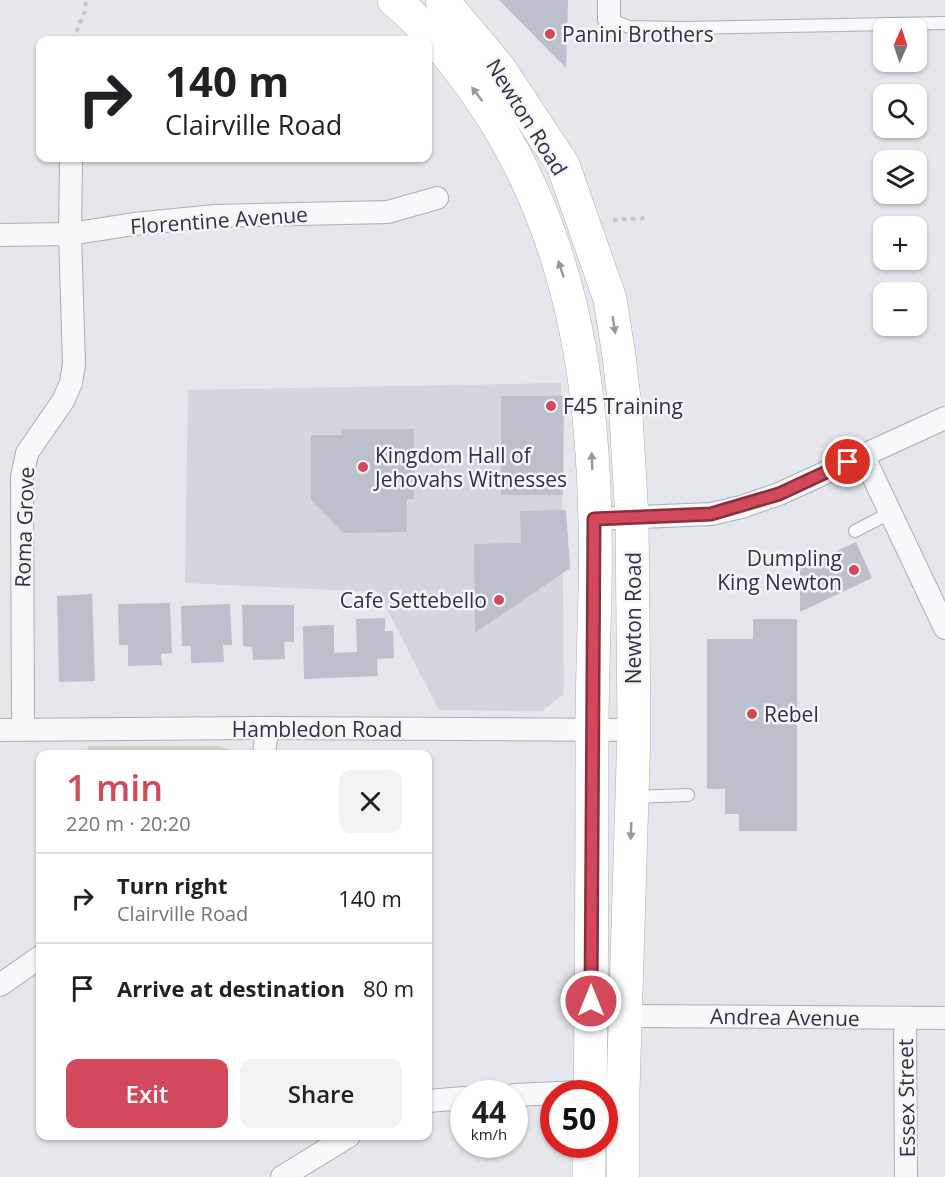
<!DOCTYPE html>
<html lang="en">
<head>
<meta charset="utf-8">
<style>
	:root { --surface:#fff; --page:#f2f2f2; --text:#202124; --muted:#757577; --line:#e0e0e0; --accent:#d1495b }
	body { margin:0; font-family:"Open Sans",sans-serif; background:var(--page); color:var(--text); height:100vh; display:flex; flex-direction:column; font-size:22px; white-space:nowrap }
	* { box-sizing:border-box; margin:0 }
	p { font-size:20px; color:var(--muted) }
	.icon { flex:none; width:33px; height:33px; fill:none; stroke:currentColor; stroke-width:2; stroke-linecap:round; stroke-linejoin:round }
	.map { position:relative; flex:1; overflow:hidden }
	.panel { position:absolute; left:36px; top:750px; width:396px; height:390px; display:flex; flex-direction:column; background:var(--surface); border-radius:12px; box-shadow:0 2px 4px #0004 }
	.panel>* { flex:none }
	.guide { position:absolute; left:36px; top:36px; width:396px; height:126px; border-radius:12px; box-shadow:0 2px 4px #0004; background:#fff; color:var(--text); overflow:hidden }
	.needle { width:39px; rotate:3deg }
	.buttons { position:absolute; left:873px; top:18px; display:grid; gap:12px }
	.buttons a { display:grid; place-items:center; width:54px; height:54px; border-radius:12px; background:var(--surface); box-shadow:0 2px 4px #0004; font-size:30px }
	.speed { position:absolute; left:450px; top:1080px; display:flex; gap:12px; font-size:30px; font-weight:700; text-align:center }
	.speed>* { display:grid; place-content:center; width:78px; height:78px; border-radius:50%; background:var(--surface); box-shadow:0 2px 4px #0004; line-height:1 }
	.speed small { font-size:15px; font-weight:400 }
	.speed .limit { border:9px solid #d22; background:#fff; color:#111 }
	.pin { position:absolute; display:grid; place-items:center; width:51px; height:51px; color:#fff; margin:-26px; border:3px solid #fff; border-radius:50%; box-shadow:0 2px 6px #0007 }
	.me { position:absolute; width:66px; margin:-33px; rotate:0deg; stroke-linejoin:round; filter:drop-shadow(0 0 4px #0008) }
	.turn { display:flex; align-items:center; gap:21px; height:126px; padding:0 30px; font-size:27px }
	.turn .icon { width:78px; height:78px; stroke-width:2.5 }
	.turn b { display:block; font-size:42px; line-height:51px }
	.round { display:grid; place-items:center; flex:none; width:63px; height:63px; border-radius:12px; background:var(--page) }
	.summary { display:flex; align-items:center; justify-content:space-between; height:102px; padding:0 30px }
	h1 { font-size:36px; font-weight:600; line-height:45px; color:var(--accent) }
	.cta { display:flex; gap:12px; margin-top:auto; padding:12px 30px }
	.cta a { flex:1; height:69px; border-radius:12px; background:var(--accent); color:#fff; font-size:24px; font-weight:600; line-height:69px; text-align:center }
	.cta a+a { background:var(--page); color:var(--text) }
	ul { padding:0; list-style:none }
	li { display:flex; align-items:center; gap:18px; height:90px; padding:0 30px; border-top:2px solid var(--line) }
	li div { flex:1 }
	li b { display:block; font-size:22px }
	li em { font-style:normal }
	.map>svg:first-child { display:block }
	.built { fill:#d2d6de }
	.green { fill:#c9d6c5 }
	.building { fill:#bbc0ca }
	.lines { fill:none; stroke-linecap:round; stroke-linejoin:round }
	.service-casing { stroke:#a9aeb7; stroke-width:14 }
	.minor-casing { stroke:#a9aeb7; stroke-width:24 }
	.secondary-casing { stroke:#a9aeb7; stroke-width:34 }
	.path { stroke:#c2c5cb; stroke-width:4; stroke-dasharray:4.5 4.5; stroke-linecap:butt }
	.service { stroke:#f7f8fa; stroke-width:12 }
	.minor { stroke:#f7f8fa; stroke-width:22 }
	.secondary { stroke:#fff; stroke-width:33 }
	.oneway { fill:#959aa2 }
	.route-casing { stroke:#882f3b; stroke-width:15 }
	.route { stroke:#d1495b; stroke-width:10 }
	.poi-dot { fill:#d1495b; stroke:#f4f6f9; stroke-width:2 }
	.labels { text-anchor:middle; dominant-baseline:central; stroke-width:5; stroke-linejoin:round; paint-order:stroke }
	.poi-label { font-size:21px; fill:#2b3445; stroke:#f4f6f9; text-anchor:start }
	.street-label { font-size:21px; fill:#2b3445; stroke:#f4f6f9 }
</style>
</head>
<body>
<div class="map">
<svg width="945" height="1177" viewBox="0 0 945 1177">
	<rect width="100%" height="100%" fill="#e4e7ec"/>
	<!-- built -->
	<path class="built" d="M561 383 564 694 542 711 439 710 378 592 185 583 188 390Z"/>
	<!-- green -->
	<path class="green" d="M88 746H218L231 750 235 754H87Z"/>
	<!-- building -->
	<g class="building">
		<path d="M499 0H568L566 68Z"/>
		<path d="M501 396H564L563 495H501Z"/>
		<path d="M342 429H414V499H407V532L343 533 311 500V435H342Z"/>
		<path d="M566 510 570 568 475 633 474 544 521 543 520 511Z"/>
		<path d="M856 542 872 578 800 612V568Z"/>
		<path d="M92 594 95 681 59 682 57 596Z"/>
		<path d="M170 603 172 653 161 654 162 665 128 666V645H119L118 604Z"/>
		<path d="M230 604 232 645H223L224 662 191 663V646H182L181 606Z"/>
		<path d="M242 605H294V642H284L285 659 253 660 252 647 243 646Z"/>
		<path d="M385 618V631H393L394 658 377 659 378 676 304 679 303 626 334 625V653L357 652 356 619Z"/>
		<path d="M753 619H797V831H739V814H725V789H707V639H753Z"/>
	</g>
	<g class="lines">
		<defs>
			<g id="service">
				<path d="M609 19 629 27 681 28 945 23"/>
				<path d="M855 531 890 513"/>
				<path d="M633 797 688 795"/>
			</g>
			<g id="minor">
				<path d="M609 0V19"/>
				<path d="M0 235 70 234 134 224 215 216 388 212 437 198"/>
				<path d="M863 455 945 628"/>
				<path d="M594 519 711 514 741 507 779 494 945 418"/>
				<path d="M23 729 22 477 27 453 63 401 71 383 74 364 70 234 71 158"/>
				<path d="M0 730 267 728 634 730"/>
				<path d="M264 754 267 728"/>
				<path d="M0 985 40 957"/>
				<path d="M626 1016 945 1018"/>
				<path d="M905 1018 906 1177"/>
				<path d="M514 1095 603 1091"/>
				<path d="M428 1101 464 1098"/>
				<path d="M282 1177 349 1136"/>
			</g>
			<g id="secondary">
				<path d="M394 0C435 34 469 79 497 124 584 267 598 428 595 592 594 638 592 684 592 730 592 851 592 972 590 1094"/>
				<path d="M442 0 499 68 563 165 610 299 619 356 626 416 632 519 634 730 623 1091V1177"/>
				<path d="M589 1177V1144"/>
			</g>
		</defs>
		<!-- service casing -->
		<use href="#service" class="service-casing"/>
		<!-- minor casing -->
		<use href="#minor" class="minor-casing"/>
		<!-- secondary casing -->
		<use href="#secondary" class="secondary-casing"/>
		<!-- path -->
		<g class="path">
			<path d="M73 40 85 11 86 0"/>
			<path d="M613 220 647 218"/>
		</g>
		<!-- service -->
		<use href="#service" class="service"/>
		<!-- minor -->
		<use href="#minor" class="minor"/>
		<!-- secondary -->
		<use href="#secondary" class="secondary"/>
	</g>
	<!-- one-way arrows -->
	<defs><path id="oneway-solid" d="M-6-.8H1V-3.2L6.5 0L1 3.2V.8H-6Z" transform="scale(1.5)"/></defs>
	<g class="oneway">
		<use href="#oneway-solid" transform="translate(477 94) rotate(-127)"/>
		<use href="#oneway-solid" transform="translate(561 269) rotate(-108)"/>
		<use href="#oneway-solid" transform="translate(614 325) rotate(81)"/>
		<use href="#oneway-solid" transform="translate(592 461) rotate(-92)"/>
		<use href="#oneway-solid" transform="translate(631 831) rotate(92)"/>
	</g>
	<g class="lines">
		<defs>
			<path id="route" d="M591 1001 594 519 711 514 779 494 848 462"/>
		</defs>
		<!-- route casing -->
		<use href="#route" class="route-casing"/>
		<!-- route -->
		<use href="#route" class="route"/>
	</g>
	<!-- markers -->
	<g class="poi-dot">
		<circle cx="550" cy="34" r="6"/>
		<circle cx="551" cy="406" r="6"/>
		<circle cx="363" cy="467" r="6"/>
		<circle cx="854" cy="570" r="6"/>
		<circle cx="499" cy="600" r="6"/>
		<circle cx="752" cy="714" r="6"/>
	</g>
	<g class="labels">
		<!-- poi labels -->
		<g class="poi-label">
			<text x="562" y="34">Panini Brothers</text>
			<text x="563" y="406">F45 Training</text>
			<text x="375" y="455">Kingdom Hall of<tspan x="375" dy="24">Jehovahs Witnesses</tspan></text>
			<text x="842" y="558" text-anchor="end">Dumpling<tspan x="842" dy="24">King Newton</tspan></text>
			<text x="487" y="600" text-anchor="end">Cafe Settebello</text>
			<text x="764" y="714">Rebel</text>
		</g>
		<!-- street labels -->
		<g class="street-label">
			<text transform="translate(527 117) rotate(58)">Newton Road</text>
			<text transform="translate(219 220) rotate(-4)">Florentine Avenue</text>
			<text transform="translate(24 527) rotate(-88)">Roma Grove</text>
			<text transform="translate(633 618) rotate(-90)">Newton Road</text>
			<text x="317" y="729">Hambledon Road</text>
			<text transform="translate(785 1017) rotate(1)">Andrea Avenue</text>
			<text transform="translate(906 1098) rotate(-91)">Essex Street</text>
		</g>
	</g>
</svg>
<div class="buttons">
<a><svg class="needle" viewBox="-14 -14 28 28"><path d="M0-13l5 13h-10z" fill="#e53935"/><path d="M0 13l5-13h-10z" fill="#757577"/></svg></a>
<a><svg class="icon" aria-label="search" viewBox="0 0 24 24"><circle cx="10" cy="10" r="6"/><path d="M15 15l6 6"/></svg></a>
<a><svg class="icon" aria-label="layers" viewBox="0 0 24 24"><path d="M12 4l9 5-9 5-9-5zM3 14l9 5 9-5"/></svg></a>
<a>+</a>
<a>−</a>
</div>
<div class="speed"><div>44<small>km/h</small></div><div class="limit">50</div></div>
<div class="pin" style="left:848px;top:462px;background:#d93025"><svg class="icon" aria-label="arrive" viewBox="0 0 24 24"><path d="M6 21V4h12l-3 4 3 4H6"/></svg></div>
<svg class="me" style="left:591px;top:1001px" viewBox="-20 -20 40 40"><circle r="17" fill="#d1495b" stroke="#fff" stroke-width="3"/><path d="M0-11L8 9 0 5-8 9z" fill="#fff"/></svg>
<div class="guide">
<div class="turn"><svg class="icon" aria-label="right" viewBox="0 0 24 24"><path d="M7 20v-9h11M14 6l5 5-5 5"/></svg><div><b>140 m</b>Clairville Road</div></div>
</div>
<section class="panel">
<div class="summary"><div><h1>1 min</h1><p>220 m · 20:20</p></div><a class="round"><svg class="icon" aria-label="close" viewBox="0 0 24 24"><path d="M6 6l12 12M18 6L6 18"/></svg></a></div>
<ul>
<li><svg class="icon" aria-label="right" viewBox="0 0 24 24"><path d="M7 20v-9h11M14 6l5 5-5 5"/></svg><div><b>Turn right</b><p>Clairville Road</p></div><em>140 m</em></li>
<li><svg class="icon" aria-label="arrive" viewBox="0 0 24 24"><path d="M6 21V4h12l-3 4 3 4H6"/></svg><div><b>Arrive at destination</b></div><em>80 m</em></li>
</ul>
<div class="cta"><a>Exit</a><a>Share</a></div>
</section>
</div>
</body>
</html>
